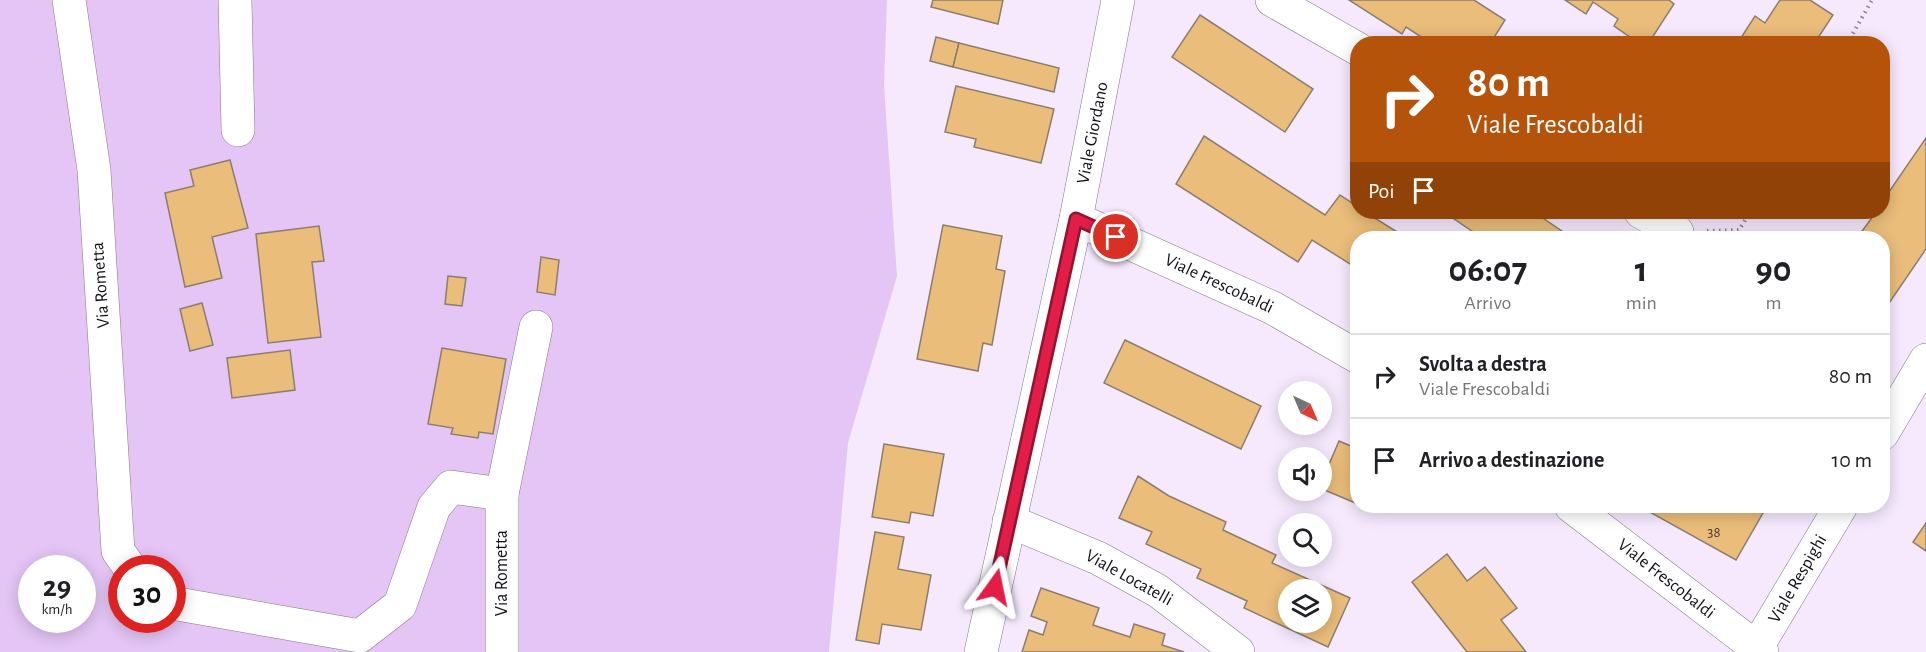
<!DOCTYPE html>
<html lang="it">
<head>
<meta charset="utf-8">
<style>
	:root { --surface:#fff; --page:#f2f2f2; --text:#202124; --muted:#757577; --line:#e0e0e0 }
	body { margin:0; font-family:"Alegreya Sans",sans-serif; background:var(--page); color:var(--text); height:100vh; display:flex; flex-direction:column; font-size:22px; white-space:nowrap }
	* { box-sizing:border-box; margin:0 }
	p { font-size:20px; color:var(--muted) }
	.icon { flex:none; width:33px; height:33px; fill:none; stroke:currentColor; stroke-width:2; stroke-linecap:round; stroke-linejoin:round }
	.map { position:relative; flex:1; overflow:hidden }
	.details { position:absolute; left:1350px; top:231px; width:540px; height:282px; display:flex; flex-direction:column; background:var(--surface); border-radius:24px; box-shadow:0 3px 15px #0003 }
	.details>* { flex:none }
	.banner { position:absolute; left:1350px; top:36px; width:540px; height:183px; border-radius:24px; box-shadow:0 3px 15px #0003; background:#b45309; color:#fff; overflow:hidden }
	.needle { width:39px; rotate:136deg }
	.fabs { position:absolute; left:1278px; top:381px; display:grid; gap:12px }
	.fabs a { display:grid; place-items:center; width:54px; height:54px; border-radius:50%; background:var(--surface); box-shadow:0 3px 15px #0003; font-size:30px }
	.speed { position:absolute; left:18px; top:555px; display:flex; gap:12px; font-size:30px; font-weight:700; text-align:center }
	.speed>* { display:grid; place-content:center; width:78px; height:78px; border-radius:50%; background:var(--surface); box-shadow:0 3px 15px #0003; line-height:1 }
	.speed small { font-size:15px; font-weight:400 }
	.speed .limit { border:9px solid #d22; background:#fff; color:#111 }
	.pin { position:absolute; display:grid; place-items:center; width:51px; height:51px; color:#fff; margin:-26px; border:3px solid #fff; border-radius:50%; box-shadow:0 2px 6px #0007 }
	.me { position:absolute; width:66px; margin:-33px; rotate:12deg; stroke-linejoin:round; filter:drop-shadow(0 0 4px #0008) }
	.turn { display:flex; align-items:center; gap:21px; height:126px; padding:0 18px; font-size:27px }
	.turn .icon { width:78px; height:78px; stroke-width:2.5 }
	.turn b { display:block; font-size:42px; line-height:51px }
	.then { display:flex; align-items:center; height:57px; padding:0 18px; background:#0003; gap:12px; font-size:22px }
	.eta { display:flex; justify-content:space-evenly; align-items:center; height:102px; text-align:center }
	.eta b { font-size:36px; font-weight:700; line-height:42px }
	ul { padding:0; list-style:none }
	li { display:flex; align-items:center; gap:18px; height:84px; padding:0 18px; border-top:2px solid var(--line) }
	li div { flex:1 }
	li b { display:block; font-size:22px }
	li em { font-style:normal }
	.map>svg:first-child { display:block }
	.green { fill:#e4c5f6; fill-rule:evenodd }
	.building { fill:#eabd7b; stroke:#8b7e6d; stroke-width:1.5; fill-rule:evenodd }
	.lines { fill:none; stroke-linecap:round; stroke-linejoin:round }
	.street-casing { stroke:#84788b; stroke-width:34 }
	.path { stroke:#8d8492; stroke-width:4; stroke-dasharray:1.5 4.5; stroke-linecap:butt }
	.street { stroke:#fff; stroke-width:33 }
	.route-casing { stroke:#92132f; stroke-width:15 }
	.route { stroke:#e11d48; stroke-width:10 }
	.labels { text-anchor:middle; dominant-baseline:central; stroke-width:4.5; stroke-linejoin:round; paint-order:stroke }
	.number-label { font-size:15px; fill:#483a2e }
	.street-label { font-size:18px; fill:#120e15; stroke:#fff }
</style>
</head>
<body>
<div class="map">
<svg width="1926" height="652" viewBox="0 0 1926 652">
	<rect width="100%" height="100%" fill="#f6e9fe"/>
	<!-- green -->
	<path class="green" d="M0 0H887L884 85 897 276 848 443 829 652H0ZM32 568H82V620H32ZM122 568H172V620H122Z"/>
	<!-- building -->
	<g class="building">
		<path d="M933 0H1003L998 24 931 7Z"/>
		<path d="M1349 0H1474L1505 20 1490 44H1432L1406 27 1402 34Z"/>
		<path d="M1565 0H1669L1674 4 1648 44H1640L1614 26 1618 19 1593 2 1586 14Z"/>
		<path d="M1780 0H1810L1833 15 1814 44H1737L1755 16 1765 23Z"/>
		<path d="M1200 15 1313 89 1285 132 1172 57Z"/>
		<path d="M936 37 959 43 953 67 930 61Z"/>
		<path d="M959 43 1059 68 1054 92 953 67Z"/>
		<path d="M956 86 1054 109 1041 163 974 147 976 139 945 132Z"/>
		<path d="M1204 136 1325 215 1340 195 1358 207V212H1365L1407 238H1358V269L1312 240 1298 262 1176 184Z"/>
		<path d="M1926 138V249L1885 309 1882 307V238H1857L1876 212H1882V202Z"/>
		<path d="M230 160 248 228 212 237 222 278 185 287 165 193 194 186 190 170Z"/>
		<path d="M1444 212H1534L1572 238H1482Z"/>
		<path d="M943 225 1002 236 996 269 1005 271 992 345 983 343 978 371 917 359Z"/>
		<path d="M319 226 324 261 312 262 321 337 268 343 256 234Z"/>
		<path d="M541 257 559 260 555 295 537 292Z"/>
		<path d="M448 276 466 278 462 306 445 304Z"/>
		<path d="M202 303 213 345 190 351 180 309Z"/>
		<path d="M1125 340 1261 406 1241 449 1104 383Z"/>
		<path d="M442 348 506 359 493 434 479 432 478 438 451 434 453 428 428 424Z"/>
		<path d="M290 350 295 390 232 398 227 358Z"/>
		<path d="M1339 441 1358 449V504L1322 489V481Z"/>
		<path d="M884 444 944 454 933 516 911 512 909 523 872 517Z"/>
		<path d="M1138 476 1169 496 1226 522 1223 530 1276 555 1272 563 1350 598 1328 647 1244 608 1247 601 1197 578 1201 569 1146 544 1152 532 1119 518ZM1288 590H1322V622H1288Z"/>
		<path d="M1639 506H1767L1736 560Z"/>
		<path d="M1926 523V551L1913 542Z"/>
		<path d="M875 532 904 537 898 569 931 575 921 630 882 624 879 644 856 640Z"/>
		<path d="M1447 554 1467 581 1485 567 1517 608 1501 620 1526 652H1467L1412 582Z"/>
		<path d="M1041 588 1099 608 1093 625 1130 637 1134 624 1165 634 1162 645 1184 652H1022L1029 630 1043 635 1047 622 1031 616Z"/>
	</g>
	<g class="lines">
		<defs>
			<g id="street">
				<path d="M69 0 94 170 118 551 130 568"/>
				<path d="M235 0 238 130"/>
				<path d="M1272 0 1358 49"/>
				<path d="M1641 212 1677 232"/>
				<path d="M1076 219 1273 308 1358 357"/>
				<path d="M1882 434 1926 360"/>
				<path d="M1571 506 1762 652"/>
				<path d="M1009 521 1098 558 1158 591 1238 652"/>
				<path d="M172 603 360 636 400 605 434 507 451 487 502 494"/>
				<path d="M502 652V494L536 327"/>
				<path d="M981 652 1076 219 1118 0"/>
				<path d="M1754 652 1841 506"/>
			</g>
		</defs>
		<!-- street casing -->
		<use href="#street" class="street-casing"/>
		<!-- path -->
		<g class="path">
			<path d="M1847 44 1872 0"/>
			<path d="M1707 231 1739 230 1750 212"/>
		</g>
		<!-- street -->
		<use href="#street" class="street"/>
	</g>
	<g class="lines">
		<defs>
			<path id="route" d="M995 587 1076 219 1116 237"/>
		</defs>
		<!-- route casing -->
		<use href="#route" class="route-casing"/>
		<!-- route -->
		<use href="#route" class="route"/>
	</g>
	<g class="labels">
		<!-- number labels -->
		<g class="number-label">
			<text x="1714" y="532">38</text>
		</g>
		<!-- street labels -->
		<g class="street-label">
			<text transform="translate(1093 133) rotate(-79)">Viale Giordano</text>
			<text transform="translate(1219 284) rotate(25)">Viale Frescobaldi</text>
			<text transform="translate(101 285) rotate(-94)">Via Rometta</text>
			<text transform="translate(502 573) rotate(-90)">Via Rometta</text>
			<text transform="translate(1129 578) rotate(29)">Viale Locatelli</text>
			<text transform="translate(1666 579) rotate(38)">Viale Frescobaldi</text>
			<text transform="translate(1798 579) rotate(-60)">Viale Respighi</text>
		</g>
	</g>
</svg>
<div class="fabs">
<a><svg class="needle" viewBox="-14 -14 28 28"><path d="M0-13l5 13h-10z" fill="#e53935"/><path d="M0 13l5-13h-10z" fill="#757577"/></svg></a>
<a><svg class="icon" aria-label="sound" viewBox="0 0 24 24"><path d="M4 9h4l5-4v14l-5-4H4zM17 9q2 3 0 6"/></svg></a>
<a><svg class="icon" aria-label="search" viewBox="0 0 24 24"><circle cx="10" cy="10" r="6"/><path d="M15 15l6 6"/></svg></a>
<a><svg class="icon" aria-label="layers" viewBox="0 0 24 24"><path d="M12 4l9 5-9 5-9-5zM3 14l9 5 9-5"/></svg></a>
</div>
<div class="speed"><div>29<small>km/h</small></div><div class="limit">30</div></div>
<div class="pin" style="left:1116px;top:237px;background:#d93025"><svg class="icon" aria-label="arrive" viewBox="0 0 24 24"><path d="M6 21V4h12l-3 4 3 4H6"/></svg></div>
<svg class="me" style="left:995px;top:587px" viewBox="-20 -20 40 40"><path d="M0-17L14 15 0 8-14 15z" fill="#e11d48" stroke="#fff" stroke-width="4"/></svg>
<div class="banner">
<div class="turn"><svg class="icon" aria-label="right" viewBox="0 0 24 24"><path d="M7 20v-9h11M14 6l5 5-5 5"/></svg><div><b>80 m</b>Viale Frescobaldi</div></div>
<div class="then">Poi<svg class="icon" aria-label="arrive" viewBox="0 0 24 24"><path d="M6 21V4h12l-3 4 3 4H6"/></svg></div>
</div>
<section class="details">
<div class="eta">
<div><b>06:07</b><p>Arrivo</p></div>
<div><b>1</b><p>min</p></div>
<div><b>90</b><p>m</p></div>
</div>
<ul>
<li><svg class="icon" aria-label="right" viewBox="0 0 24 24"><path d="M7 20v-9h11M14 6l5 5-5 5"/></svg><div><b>Svolta a destra</b><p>Viale Frescobaldi</p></div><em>80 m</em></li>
<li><svg class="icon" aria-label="arrive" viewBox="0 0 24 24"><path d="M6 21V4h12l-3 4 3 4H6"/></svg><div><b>Arrivo a destinazione</b></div><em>10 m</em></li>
</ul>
</section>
</div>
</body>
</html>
